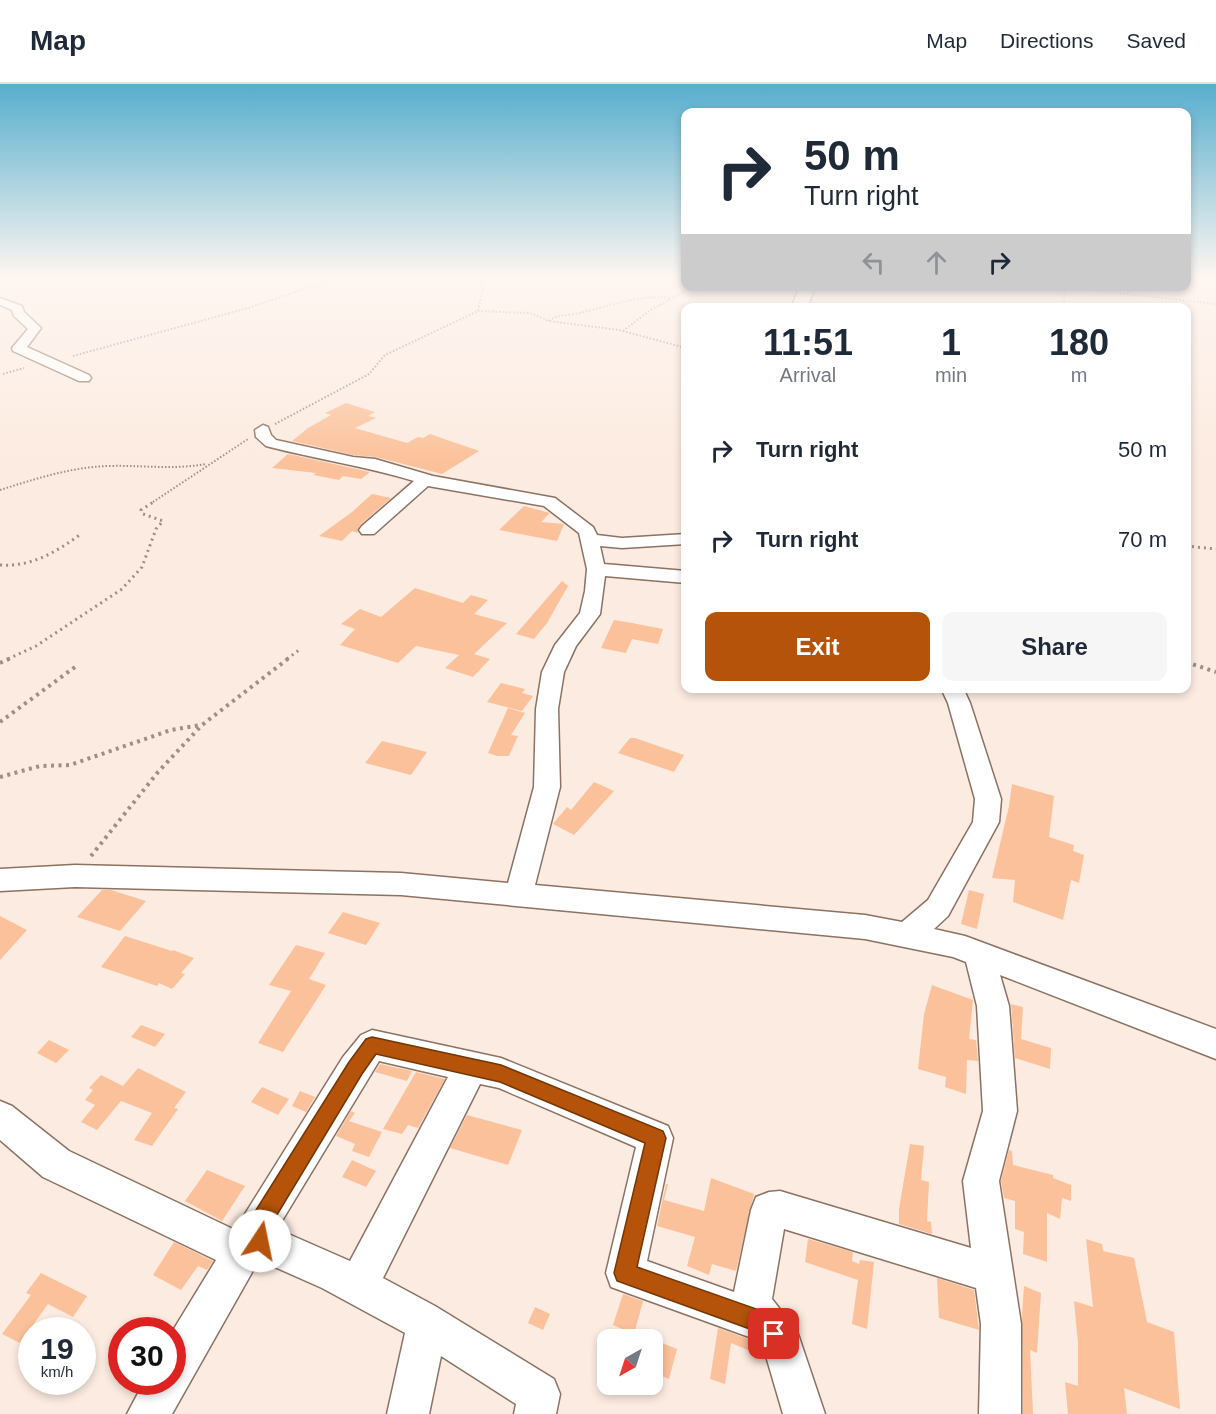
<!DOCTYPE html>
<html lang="en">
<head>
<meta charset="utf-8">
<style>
	:root { --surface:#fff; --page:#f6f6f7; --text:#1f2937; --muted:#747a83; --line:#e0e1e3; --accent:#b45309 }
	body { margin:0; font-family:Helvetica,sans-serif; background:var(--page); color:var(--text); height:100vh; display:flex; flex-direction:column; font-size:22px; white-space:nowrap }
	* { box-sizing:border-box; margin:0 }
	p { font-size:20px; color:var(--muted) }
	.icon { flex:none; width:33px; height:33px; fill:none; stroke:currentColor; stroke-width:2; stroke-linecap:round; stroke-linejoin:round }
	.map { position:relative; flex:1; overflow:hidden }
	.drawer { position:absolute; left:681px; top:219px; width:510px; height:390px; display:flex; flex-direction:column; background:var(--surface); border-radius:12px; box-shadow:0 3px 9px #0003 }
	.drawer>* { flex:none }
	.top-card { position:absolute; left:681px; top:24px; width:510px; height:183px; border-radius:12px; box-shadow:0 3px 9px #0003; background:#fff; color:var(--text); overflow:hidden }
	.needle { width:39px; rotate:219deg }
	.controls { position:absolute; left:597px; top:1245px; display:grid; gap:12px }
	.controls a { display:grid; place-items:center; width:66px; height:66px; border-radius:12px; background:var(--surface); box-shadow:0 3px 9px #0003; font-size:30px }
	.speed { position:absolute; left:18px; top:1233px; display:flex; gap:12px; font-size:30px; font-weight:700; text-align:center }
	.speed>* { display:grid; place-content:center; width:78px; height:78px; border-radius:50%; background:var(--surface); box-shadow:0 3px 9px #0003; line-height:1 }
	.speed small { font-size:15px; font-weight:400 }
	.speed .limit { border:9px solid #d22; background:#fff; color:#111 }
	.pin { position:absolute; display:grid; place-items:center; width:51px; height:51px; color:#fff; margin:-26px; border-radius:12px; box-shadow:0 3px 9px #0006 }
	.me { position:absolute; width:66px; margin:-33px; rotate:11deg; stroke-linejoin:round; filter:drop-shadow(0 0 4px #0008) }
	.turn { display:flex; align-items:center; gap:21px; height:126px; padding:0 24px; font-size:27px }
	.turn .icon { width:78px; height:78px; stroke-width:2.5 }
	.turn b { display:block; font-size:42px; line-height:51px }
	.lanes { display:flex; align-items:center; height:57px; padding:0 24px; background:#0003; justify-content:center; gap:30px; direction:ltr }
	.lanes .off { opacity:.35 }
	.eta { display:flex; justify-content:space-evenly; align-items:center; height:102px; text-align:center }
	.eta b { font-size:36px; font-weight:700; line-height:42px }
	.primary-button { display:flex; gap:12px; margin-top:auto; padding:12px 24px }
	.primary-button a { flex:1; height:69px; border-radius:12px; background:var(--accent); color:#fff; font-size:24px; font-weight:700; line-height:69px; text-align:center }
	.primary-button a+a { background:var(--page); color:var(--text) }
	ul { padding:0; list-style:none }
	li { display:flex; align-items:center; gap:18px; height:90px; padding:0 24px }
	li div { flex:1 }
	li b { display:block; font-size:22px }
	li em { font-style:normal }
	header { display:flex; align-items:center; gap:36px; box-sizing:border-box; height:84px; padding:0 30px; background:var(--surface); border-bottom:2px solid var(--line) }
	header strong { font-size:28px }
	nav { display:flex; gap:33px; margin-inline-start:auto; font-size:21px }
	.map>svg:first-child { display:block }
	.building { fill:#fbc19a }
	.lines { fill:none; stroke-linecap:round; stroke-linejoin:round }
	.street-casing { stroke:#8b7262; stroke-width:3 }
	.secondary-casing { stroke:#8b7262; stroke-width:3 }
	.path-far2 { stroke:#9c8f85; stroke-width:2; stroke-dasharray:1.5 2; stroke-linecap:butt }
	.path-far1 { stroke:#9c8f85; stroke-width:3; stroke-dasharray:2 4; stroke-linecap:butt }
	.path { stroke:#9c8f85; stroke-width:4; stroke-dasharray:3 4.5; stroke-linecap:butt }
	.street { fill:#fff; fill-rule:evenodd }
	.secondary { fill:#fff; fill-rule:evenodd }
	.route { fill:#b45309; stroke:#753606; stroke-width:1.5 }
</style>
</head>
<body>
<header>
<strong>Map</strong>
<nav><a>Map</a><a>Directions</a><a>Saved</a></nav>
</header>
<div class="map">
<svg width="1216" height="1330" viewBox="0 0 1216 1330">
	<rect width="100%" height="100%" fill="#fcebe0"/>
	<!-- building -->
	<g class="building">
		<path d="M346 319 375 328 368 332 376 334 355 344 407 359 418 353 423 354 430 350 479 367 442 390 376 373 353 371 292 357 308 344 331 331 325 329Z"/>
		<path d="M288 370 302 373 370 388 361 395 343 392 339 396 313 391 316 389 272 384Z"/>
		<path d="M372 410 391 414 361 440 357 446 358 449 352 447 342 457 319 452 352 428Z"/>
		<path d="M524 422 550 429 541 438 564 440 557 457 499 446Z"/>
		<path d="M562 497 568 502 547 539 534 555 516 550Z"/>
		<path d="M415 504 463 519 471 511 488 516 474 530 507 539 474 570 490 575 473 593 445 584 459 571 416 562 398 579 340 561 355 545 341 540 360 525 381 533Z"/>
		<path d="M614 536 632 539 663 545 658 560 632 555 626 569 601 564Z"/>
		<path d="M501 599 525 605 522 609 533 612 522 627 487 618Z"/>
		<path d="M508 624 525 629 511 651 518 652 509 672H497L488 669Z"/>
		<path d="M630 654H635L684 671 674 688 618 669Z"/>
		<path d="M382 657 427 668 411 691 365 679Z"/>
		<path d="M594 698 614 707 574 751 553 740 567 723 571 726Z"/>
		<path d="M1012 700 1054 712 1049 753 1074 761 1073 767 1084 771 1079 799 1071 796 1063 836 1013 818 1015 796 992 794 1009 722Z"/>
		<path d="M102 806H111L146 817 120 847 77 833Z"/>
		<path d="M969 806 984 810 977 845 961 840Z"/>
		<path d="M343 828 380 839 366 861 328 849Z"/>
		<path d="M0 832 27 846 0 876Z"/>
		<path d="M125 852 172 867 173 866 194 874 181 889 185 890 172 905 159 899 157 902 101 883Z"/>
		<path d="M296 861 325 869 309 895 326 901 283 968 258 959 291 907 269 901Z"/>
		<path d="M932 901 973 916 969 955 976 956 978 977 967 976 966 1010 945 1003 946 993 918 985 924 930Z"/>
		<path d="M1011 920 1023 923 1021 955 1051 964 1050 985 1015 974Z"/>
		<path d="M141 941 165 950 155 963 131 953Z"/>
		<path d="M49 956 69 966 56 979 37 969Z"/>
		<path d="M380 980 412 987 407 997 375 988Z"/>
		<path d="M138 984 186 1008 174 1024 178 1025 152 1062 134 1056 152 1029 121 1017 97 1046 81 1038 95 1021 85 1016 93 1006 89 1004 101 991 123 1002Z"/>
		<path d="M416 988 445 995 418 1044 408 1041 402 1050 383 1045Z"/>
		<path d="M262 1003 289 1015 278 1031 251 1018Z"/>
		<path d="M300 1007 315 1013 306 1028 292 1022Z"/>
		<path d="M351 1027 355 1029 349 1037 382 1048 369 1073 352 1067 355 1060 336 1052Z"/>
		<path d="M467 1031 522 1046 508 1081 450 1064Z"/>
		<path d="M910 1060 924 1062 921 1096 929 1098 927 1137 931 1138 932 1150 899 1140V1125Z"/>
		<path d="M1009 1066 1012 1067 1013 1081 1053 1091V1094L1071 1101V1117L1062 1114 1060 1135 1047 1129V1178L1023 1170 1024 1148 1015 1145V1117L1004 1114 1001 1097Z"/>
		<path d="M352 1076 376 1087 366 1103 342 1093Z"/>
		<path d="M207 1086 245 1102 222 1137 185 1117Z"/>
		<path d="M711 1094 754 1110 736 1187 712 1180 709 1191 687 1182 695 1153 657 1142 666 1100H668L664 1116 704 1127Z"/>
		<path d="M808 1155 853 1168 852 1177 859 1180 860 1176 874 1178 867 1245 852 1240 858 1196 805 1178Z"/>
		<path d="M1086 1155 1102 1160 1103 1167 1134 1174 1147 1238 1174 1248 1180 1325 1124 1304 1127 1330H1068L1065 1298 1078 1302V1259L1074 1217 1093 1223Z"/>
		<path d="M174 1158 213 1177 207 1186 198 1182 181 1206 153 1191Z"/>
		<path d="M41 1189 87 1212 73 1233 48 1220 20 1259 2 1250 31 1211 26 1209Z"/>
		<path d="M937 1194 974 1206 979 1246 939 1234Z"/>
		<path d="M1024 1202 1041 1209 1037 1269 1030 1266 1033 1330H1023L1022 1231Z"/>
		<path d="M623 1210 643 1217 634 1250 613 1241Z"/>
		<path d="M535 1223 550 1230 543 1246 528 1239Z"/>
		<path d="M718 1244 751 1256 764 1273 731 1259 725 1300 710 1295Z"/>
		<path d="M657 1257 677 1265 669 1295 652 1288Z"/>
	</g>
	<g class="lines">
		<defs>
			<g id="street">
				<path d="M0 214 22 222 24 228 41 244 27 263 89 291 91 294 89 297H79L13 267 12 264 28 245 14 232 12 226 0 221Z"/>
				<path d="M263 341 268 343 271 351 276 356 353 373 375 375 433 392 555 414 593 443 597 451 622 454 686 450V460L622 464 600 462 604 480 686 487V499L605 492 600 530 576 562 564 588 558 625 560 703 535 801 865 831 902 838 928 816 973 738 975 715 948 619 941 604H963L970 619 1001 715 999 738 948 832 934 845 965 852 1216 945V975L1000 891 1009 922 1017 1027 999 1097 1021 1240V1330H979L981 1240 976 1204 784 1145 772 1215 797 1247 825 1330H783L766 1272 752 1254 611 1203 606 1189 636 1063 499 1004 480 1000 383 1194 435 1222 554 1295 560 1310 556 1330H514L516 1320 441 1272 429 1330H387L405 1249 322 1204 259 1176 172 1330H127L144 1298H172V1248L216 1176 43 1093 0 1056V1017L12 1022 69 1067 235 1146 343 973 361 951 372 946 501 974 668 1042 673 1054 647 1177 734 1208 751 1126 756 1113 769 1108 780 1107 971 1164 963 1097 983 1027 977 922 966 878 953 873 865 855 401 811 75 803 0 807V785L75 781 401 789 508 799 534 703 536 625 542 588 555 561 580 529 585 507 587 485 579 449 544 422 428 402 374 450H362L359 446 362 442 414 397C365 382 315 375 266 362L256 353 255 346ZM379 977 448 993 350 1177 277 1145Z"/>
			</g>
			<path id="secondary" d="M800 202H815L809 219 810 224H794L793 219Z"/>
		</defs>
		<!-- street casing -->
		<use href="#street" class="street-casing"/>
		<!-- secondary casing -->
		<use href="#secondary" class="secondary-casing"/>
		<!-- path-far2 -->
		<g class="path-far2">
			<path d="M1127 210 1216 220"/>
			<path d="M1049 224 1064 220 1065 203 1126 210 1129 209 1127 202"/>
			<path d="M478 227 530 229 549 237 619 246 686 264"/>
			<path d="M549 237C558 230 564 232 575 230 608 223 637 210 671 214"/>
			<path d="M623 247 649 227 694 202"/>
			<path d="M73 272 248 224 339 193"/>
			<path d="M3 290 24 284"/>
			<path d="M683 339 686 338"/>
			<path d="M275 340 369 290 385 271 478 227 483 204 478 193"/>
			<path d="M0 406C35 395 71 383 109 382 142 381 173 386 206 380"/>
			<path d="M153 418 248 355"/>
		</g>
		<!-- path-far1 -->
		<g class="path-far1">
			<path d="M1186 462 1216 465"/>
			<path d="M0 481C32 483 56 468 81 450"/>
			<path d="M8 575 36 562 122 505 142 483 156 445 163 437 143 430 141 426 155 417"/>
			<path d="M287 575 299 566"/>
		</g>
		<!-- path -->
		<g class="path">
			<path d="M1186 578 1216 588"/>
			<path d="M0 579 11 574"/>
			<path d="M0 638 75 583"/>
			<path d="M0 693 40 682 70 681 171 646 201 641"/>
			<path d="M91 772 158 688 202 641 289 574"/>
		</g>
		<!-- street -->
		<use href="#street" class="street"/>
		<!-- secondary -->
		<use href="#secondary" class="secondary"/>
	</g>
	<!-- sky -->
	<linearGradient id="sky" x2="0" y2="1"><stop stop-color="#57aece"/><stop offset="0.51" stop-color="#fef6f1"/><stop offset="1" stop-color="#fef6f1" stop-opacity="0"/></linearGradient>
	<rect width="1216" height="379" fill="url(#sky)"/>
	<!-- route -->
	<path class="route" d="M372 953 501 981 663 1047 666 1054 637 1183 773 1231 786 1250 782 1258 774 1261 766 1258 758 1248 617 1197 614 1189 645 1059 500 998 376 970 362 990 269 1144 271 1157 268 1165 260 1168 253 1165 247 1142 251 1134 349 978 366 955Z"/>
</svg>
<div class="controls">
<a><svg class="needle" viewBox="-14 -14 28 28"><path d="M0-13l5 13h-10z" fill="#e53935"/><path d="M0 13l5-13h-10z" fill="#747a83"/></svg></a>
</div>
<div class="speed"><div>19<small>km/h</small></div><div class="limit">30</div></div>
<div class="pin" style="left:774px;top:1250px;background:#d93025"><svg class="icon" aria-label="arrive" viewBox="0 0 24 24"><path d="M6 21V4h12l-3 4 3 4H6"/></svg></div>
<svg class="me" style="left:260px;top:1157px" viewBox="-20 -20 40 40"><circle r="19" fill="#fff"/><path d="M0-13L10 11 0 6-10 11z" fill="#b45309"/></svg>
<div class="top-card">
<div class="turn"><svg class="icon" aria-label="right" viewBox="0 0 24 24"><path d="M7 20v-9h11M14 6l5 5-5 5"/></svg><div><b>50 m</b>Turn right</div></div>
<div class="lanes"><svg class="icon off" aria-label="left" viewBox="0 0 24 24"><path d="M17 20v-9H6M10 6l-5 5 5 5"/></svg><svg class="icon off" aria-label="ahead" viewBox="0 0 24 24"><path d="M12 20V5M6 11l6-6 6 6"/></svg><svg class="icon" aria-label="right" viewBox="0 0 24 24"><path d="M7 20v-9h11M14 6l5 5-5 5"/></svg></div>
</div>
<section class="drawer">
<div class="eta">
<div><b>11:51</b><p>Arrival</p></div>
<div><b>1</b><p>min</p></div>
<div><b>180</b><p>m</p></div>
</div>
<ul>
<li><svg class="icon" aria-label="right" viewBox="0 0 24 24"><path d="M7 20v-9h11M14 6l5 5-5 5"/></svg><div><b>Turn right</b></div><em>50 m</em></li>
<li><svg class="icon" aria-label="right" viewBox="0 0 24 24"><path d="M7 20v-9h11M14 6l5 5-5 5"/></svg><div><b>Turn right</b></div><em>70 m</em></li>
</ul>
<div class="primary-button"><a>Exit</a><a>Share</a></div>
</section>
</div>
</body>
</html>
